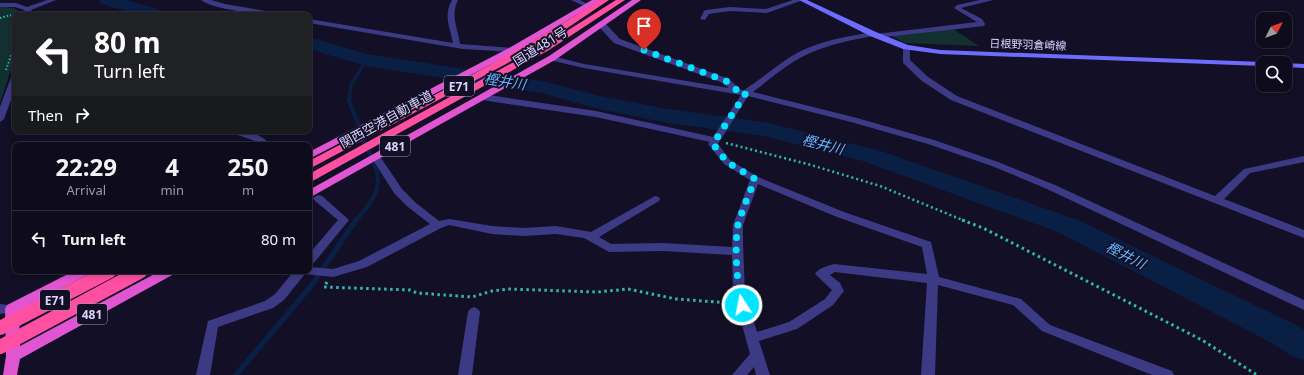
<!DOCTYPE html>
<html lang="en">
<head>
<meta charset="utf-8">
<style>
	:root { --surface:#0e0b1c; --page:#1c1929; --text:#f1f3f6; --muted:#9b9ba3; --line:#2e2b3b }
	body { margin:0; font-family:"Noto Sans","Noto Sans JP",sans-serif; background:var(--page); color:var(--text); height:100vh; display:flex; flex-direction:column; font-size:15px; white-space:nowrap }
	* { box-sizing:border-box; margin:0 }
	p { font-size:13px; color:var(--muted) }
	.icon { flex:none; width:22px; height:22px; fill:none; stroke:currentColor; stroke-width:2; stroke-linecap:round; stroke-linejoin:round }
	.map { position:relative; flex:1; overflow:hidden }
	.side { position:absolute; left:12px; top:142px; width:300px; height:132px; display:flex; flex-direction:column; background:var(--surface); border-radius:8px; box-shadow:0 2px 6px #0003,0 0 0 1px var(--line) }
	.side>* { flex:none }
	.guide { position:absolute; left:12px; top:12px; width:300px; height:122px; border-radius:8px; box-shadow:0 2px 6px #0003,0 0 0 1px var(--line); background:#202124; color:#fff; overflow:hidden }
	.needle { width:26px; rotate:48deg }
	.buttons { position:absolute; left:1256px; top:12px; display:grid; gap:8px }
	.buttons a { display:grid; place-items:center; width:36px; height:36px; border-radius:8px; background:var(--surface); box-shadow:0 2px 6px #0003,0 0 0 1px var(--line); font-size:20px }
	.pin { position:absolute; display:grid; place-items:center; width:34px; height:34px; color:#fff; margin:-41px -17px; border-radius:50% 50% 50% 0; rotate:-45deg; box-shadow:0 0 4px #0007 }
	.pin .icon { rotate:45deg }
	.me { position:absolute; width:44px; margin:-22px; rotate:349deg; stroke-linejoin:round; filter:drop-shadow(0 0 3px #0008) }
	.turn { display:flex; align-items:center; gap:14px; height:84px; padding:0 16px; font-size:18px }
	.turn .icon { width:52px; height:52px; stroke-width:2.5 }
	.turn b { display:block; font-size:28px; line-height:34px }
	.then { display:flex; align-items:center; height:38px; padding:0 16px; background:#0003; gap:8px; font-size:15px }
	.eta { display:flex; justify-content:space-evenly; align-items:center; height:68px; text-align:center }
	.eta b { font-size:24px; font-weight:700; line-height:28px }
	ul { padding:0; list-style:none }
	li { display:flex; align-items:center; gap:12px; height:56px; padding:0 16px; border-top:1px solid var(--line) }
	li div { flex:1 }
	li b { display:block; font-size:15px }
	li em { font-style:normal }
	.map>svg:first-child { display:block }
	.green { fill:#12302f }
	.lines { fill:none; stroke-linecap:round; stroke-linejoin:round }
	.stream-far2 { stroke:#0a1f44; stroke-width:3.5 }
	.stream-far1 { stroke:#0a1f44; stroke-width:4 }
	.stream { stroke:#0a1f44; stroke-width:5.5 }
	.river { fill:#0a1f44; fill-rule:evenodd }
	.path-far2 { stroke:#2fb8b0; stroke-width:2; stroke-dasharray:1.5 2; stroke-linecap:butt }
	.path-far1 { stroke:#2fb8b0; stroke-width:2.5; stroke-dasharray:2 3; stroke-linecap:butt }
	.path { stroke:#2fb8b0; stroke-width:3; stroke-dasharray:2.5 3.5; stroke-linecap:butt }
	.minor { fill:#3d3a85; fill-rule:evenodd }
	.secondary { fill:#6f6bff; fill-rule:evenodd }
	.trunk { fill:#e055d1; fill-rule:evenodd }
	.motorway { fill:#ff4fa3; fill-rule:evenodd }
	.motorway-bridge { stroke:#ff4fa3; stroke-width:14 }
	.route { stroke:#00e5ff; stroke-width:7; stroke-dasharray:0 12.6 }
	.labels { text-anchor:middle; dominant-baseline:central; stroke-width:4; stroke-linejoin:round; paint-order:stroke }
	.far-street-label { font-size:11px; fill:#d9d4ff; stroke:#130f26 }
	.shield { fill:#130f26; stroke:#9e99be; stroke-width:1 }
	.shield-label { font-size:12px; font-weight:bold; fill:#d9d4ff }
	.street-label { font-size:13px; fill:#d9d4ff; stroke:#130f26 }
	.water-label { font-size:14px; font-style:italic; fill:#62b6ff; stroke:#130f26 }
</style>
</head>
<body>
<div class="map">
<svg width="1304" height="375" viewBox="0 0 1304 375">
	<rect width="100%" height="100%" fill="#130f26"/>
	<!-- green -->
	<g class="green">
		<path d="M0 7C8 7 18 7 22 15H15V57L0 103Z"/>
		<path d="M953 29 979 46 905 43 888 34Z"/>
	</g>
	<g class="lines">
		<!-- stream-far2 -->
		<path class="stream-far2" d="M349 98 351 85 366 60"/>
		<!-- stream-far1 -->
		<path class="stream-far1" d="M350 97 349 101 377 172C381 194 369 204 356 221"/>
		<!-- stream -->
		<path class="stream" d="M236 375 311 286 356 220"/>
		<!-- river -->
		<g class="river">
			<path d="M99 0H126L163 11 166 15H138L102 4Z"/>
			<path d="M309 37 367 54 542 81 600 96 668 109 764 122 881 151 1078 220 1296 325 1304 330V360L1292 356 1272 343 1058 232 863 161 764 136 668 123 599 109 541 93 366 66 309 49Z"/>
		</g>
		<!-- path-far2 -->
		<g class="path-far2">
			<path d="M0 18 11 15"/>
			<path d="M6 70 15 44"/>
		</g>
		<!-- path-far1 -->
		<path class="path-far1" d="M726 143 811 165 880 186 965 221"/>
		<!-- path -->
		<g class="path">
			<path d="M962 220 983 228 1202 340 1257 375"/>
			<path d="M327 282 324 287 410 290 417 293 472 297 492 291 508 289 597 292 628 289 676 299 730 303"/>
		</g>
		<!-- minor -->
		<g class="minor">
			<path d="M47 0H56L31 10 33 15H27L24 10 15 7H0V3H16L27 7Z"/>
			<path d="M201 0H211L225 4 277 13 280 15C263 15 214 10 201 0Z"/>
			<path d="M452 0H458C450 16 458 28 460 44L512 48 516 50 515 52 463 49 309 23V19L453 43C450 27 443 16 452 0Z"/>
			<path d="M571 0H580L591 6 586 7Z"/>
			<path d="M793 0H803L767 13 730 11 709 14 705 20 700 19 704 11 706 10 730 7 766 9Z"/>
			<path d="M980 0H993L961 8 982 19 985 24 984 26 876 38 873 36C845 41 817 47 793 62 779 71 766 82 753 92L857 118 934 140 998 162 1055 185 1304 300V310L1047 189 992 166 928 144 851 122 748 96 718 144 730 160 758 177 844 212 931 242 939 277 1021 299 1050 325 1172 371 1174 375H1152L1042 331 1013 305 938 285 935 375H921L927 283 835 272 830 275 840 283 844 291 833 305 797 329 759 341 770 375H756L754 367 747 375H732L750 354 733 292 732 255 663 251 609 252 584 238 556 234 523 236 492 234 449 225 441 228 367 267 333 277 305 274 284 300 273 308 218 327 210 375H196L208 321 265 301 275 294 294 271H309V267L333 269 359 261 430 224 408 207 394 193 371 157 376 154 379 155 402 189 416 203 439 221 449 219 492 226 523 228 556 226 591 232 655 196 659 197 660 199 659 201 599 237 611 244 663 243 732 247 733 225 750 180 724 164 708 144 710 142 596 117 482 100 478 97 482 94 596 111 713 137 741 95 584 68 549 60V56H552L584 64 729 88 723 83 614 43 598 26V22H604L620 39 729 79 741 90H744C759 80 773 69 787 59 813 42 843 37 873 32L876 34 977 22 954 8 957 5ZM758 184 837 217 922 247 927 274 834 264C828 266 818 268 815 274L832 290 825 299 789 322 757 332 745 292 743 244V225Z"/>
			<path d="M903 45H909L910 47V60L928 77 957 96 1215 196 1244 169 1304 156V162L1250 173 1224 199 1304 230V238L951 100 922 81 903 63Z"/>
			<path d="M12 75H15V89L4 119 0 122V107Z"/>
			<path d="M231 131C245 131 261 133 271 145H261L258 142 232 133Z"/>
			<path d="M318 195 322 196 349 220 313 264 309 265V254L338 220 314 200 313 198Z"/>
			<path d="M0 304 16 306 18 309 16 312 0 314Z"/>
			<path d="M474 307 478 309 480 312 472 375H458L468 312 470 309Z"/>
		</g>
		<!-- secondary -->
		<g class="secondary">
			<path d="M799 0H807L876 32 908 45 940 50 1263 62 1266 63H1263V66L940 54 903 49 870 36Z"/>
			<path d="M1284 63H1285L1304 64V68L1285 67V63Z"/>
		</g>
		<!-- trunk -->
		<g class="trunk">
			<path d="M592 0H601L515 52 309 159V152L509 48Z"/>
			<path d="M632 0H641L555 60 309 198V190L549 56Z"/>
			<path d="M74 271H91L89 274 19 311 20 346 160 271H176L174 274 20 359 17 375H3L6 356 5 309 7 305Z"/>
		</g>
		<!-- motorway -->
		<g class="motorway">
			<path d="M600 0H609L560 33 506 64 309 169V161C407 109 506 60 600 0Z"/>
			<path d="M616 0H625L549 50 309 183V174L543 46Z"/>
		</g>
		<!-- motorway-bridge -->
		<g class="motorway-bridge">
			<path d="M0 328 110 271"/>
			<path d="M0 347 141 271"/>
		</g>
	</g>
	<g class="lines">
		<!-- route -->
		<path class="route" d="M644 50 726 81 739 92 746 93 713 144 727 162 755 179C749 194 742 210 738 225 734 246 737 285 742 305"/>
	</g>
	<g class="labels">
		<!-- far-street labels -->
		<g class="far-street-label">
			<text transform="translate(1028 44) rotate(2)">日根野羽倉崎線</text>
		</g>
		<!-- shield labels -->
		<g class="shield">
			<rect x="444" y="76" width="30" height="20" rx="3"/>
			<rect x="380" y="136" width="30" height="20" rx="3"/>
			<rect x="40" y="290" width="30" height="20" rx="3"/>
			<rect x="77" y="304" width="30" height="20" rx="3"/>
		</g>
		<g class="shield-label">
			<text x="459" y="86">E71</text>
			<text x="395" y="146">481</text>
			<text x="55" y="300">E71</text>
			<text x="92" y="314">481</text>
		</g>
		<!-- street labels -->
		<g class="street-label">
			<text transform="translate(540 46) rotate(-32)">国道481号</text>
			<text transform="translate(386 119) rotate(-29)">関西空港自動車道</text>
		</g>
		<!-- water labels -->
		<g class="water-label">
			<text transform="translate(505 81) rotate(9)">樫井川</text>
			<text transform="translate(823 144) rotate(14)">樫井川</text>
			<text transform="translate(1126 255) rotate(27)">樫井川</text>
		</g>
	</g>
</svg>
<div class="buttons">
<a><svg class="needle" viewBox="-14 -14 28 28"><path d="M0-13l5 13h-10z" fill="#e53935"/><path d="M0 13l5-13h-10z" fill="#9b9ba3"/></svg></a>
<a><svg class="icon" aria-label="search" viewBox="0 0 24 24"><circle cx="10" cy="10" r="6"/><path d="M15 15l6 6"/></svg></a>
</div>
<div class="pin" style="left:644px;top:50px;background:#d93025"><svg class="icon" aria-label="arrive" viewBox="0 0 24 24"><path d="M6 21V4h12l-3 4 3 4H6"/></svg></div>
<svg class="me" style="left:742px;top:305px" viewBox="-20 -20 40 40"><circle r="17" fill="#00e5ff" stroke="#fff" stroke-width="3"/><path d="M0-11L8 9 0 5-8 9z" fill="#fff"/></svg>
<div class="guide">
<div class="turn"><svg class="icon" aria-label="left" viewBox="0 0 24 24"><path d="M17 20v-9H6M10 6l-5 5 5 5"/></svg><div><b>80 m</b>Turn left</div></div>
<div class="then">Then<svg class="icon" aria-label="right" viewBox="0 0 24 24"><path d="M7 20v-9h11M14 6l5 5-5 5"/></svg></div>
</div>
<section class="side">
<div class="eta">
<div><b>22:29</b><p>Arrival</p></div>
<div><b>4</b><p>min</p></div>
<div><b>250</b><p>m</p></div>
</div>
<ul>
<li><svg class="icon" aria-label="left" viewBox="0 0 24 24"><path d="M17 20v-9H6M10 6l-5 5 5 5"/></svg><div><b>Turn left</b></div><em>80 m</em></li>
</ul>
</section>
</div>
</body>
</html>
